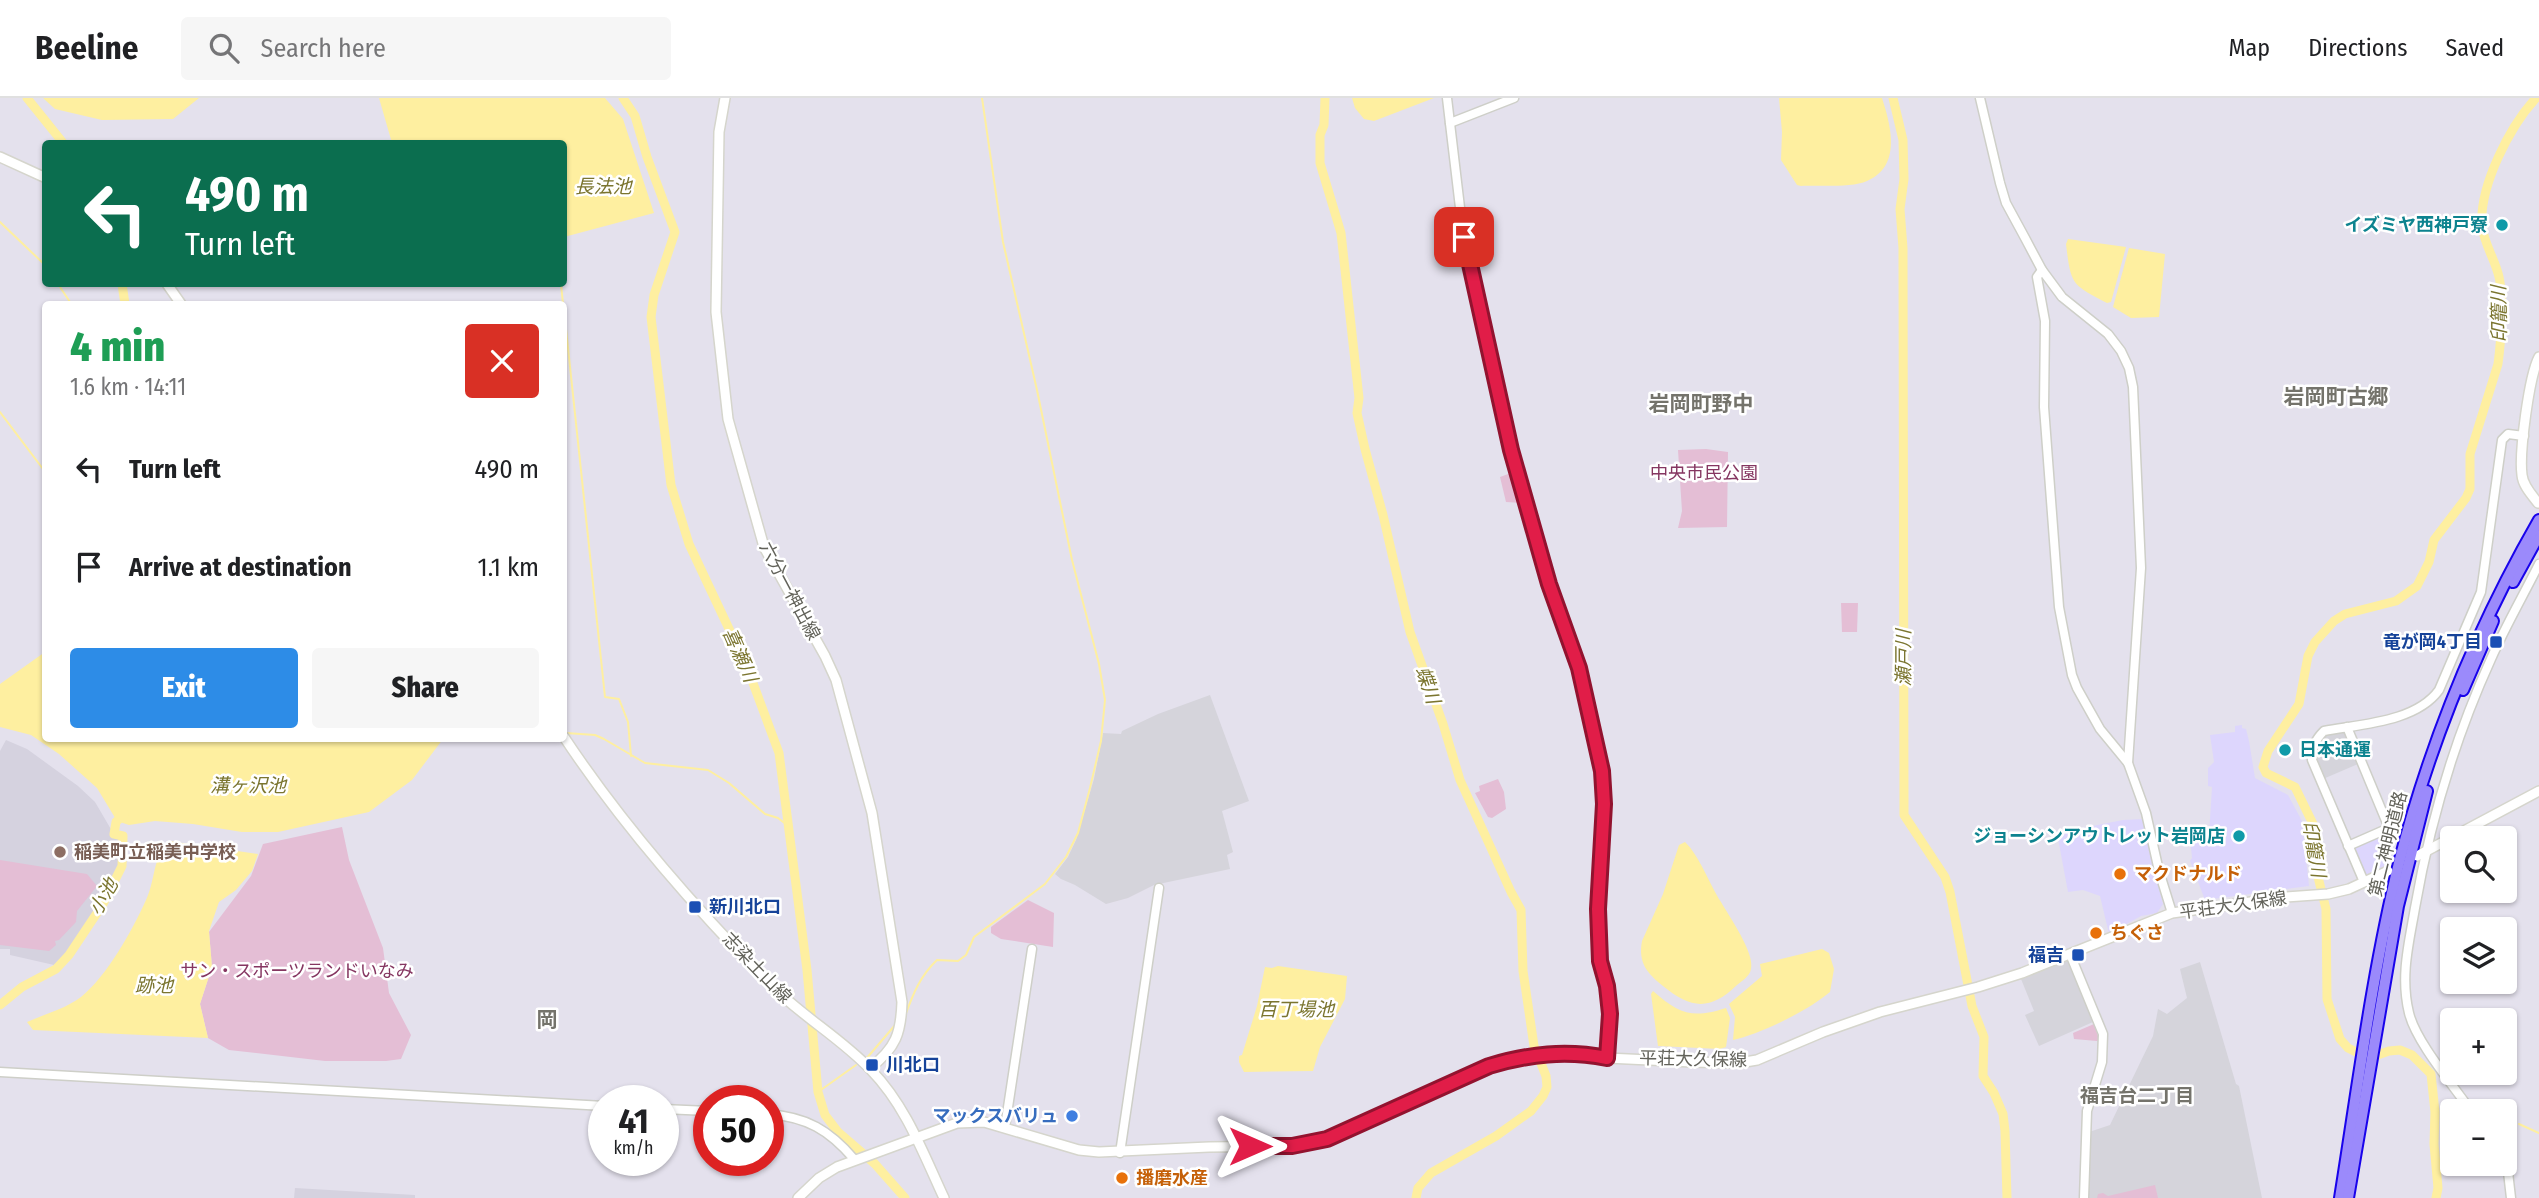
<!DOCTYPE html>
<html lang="en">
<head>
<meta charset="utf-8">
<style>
	:root { --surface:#fff; --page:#f6f6f6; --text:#202124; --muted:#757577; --line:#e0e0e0; --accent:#2d8ce7 }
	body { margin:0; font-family:"Fira Sans Condensed","Noto Sans JP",sans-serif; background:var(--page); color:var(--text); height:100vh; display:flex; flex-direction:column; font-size:26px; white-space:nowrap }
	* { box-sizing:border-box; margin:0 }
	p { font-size:23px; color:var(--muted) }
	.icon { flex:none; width:38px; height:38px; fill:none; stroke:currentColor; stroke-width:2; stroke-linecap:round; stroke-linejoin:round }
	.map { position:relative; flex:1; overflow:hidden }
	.sheet { position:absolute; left:42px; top:203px; width:525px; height:441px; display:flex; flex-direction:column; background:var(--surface); border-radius:7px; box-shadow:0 2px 5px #0004 }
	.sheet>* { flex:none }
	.top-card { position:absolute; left:42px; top:42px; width:525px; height:147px; border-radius:7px; box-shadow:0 2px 5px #0004; background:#0b6e4f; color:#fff; overflow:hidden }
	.buttons { position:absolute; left:2440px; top:728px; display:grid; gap:14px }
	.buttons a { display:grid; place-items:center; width:77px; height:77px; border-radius:7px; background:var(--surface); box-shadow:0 2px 5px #0004; font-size:35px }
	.speed { position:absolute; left:588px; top:987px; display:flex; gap:14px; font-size:35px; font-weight:700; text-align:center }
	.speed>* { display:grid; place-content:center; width:91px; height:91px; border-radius:50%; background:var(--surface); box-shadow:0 2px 5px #0004; line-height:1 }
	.speed small { font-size:18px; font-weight:400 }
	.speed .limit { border:10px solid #d22; background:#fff; color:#111 }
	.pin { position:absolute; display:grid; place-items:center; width:60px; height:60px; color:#fff; margin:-30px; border-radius:14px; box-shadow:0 4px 10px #0006 }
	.me { position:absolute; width:77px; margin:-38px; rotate:90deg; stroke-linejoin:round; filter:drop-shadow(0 0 5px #0008) }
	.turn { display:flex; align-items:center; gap:24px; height:147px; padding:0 28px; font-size:32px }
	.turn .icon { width:91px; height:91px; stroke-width:2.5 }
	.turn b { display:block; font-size:49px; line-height:60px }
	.round { display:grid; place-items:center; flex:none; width:74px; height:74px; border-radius:7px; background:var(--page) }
	.headline { display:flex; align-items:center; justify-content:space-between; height:119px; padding:0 28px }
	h1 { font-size:42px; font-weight:800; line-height:52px; color:#1e9e55 }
	.action { display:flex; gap:14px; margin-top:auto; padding:14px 28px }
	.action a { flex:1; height:80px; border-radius:7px; background:var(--accent); color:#fff; font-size:28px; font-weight:800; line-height:80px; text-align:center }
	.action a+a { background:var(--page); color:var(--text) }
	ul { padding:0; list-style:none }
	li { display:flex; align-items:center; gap:21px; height:98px; padding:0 28px }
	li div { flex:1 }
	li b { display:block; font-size:26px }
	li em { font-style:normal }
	header { display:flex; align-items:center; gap:42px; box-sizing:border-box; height:98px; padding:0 35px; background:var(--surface); border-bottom:2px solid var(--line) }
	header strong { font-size:33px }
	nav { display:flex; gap:38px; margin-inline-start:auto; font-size:24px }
	.search { width:490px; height:63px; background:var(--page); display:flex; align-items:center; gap:18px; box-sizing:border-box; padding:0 24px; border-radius:7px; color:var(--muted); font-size:26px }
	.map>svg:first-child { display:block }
	.commercial { fill:#ddd6fd }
	.industrial { fill:#d5d4db }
	.education { fill:#d5d2df }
	.green { fill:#e4bed5 }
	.water { fill:#feefa0 }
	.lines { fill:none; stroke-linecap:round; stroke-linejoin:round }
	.stream { stroke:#feefa0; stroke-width:2 }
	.river { stroke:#feefa0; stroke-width:9 }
	.tertiary-casing { stroke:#cecfc8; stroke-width:11 }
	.secondary-casing { stroke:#d5d5cc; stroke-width:12 }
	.motorway-casing { stroke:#1903eb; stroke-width:14 }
	.tertiary { stroke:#fff; stroke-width:8 }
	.secondary { stroke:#fff; stroke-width:9 }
	.motorway { stroke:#9b8afb; stroke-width:10 }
	.route-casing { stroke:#92132f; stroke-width:18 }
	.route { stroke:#e11d48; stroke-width:12 }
	.culture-dot { fill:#0f9aa8; stroke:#fff; stroke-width:2.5 }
	.transit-dot { fill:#1a4fb4; stroke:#fff; stroke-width:2.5 }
	.education-dot { fill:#8d6e63; stroke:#fff; stroke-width:2.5 }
	.food-dot { fill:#e8710a; stroke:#fff; stroke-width:2.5 }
	.shop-dot { fill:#3f7fe0; stroke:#fff; stroke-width:2.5 }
	.labels { text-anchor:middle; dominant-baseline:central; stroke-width:5; stroke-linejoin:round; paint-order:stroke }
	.culture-label { font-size:18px; font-weight:bold; fill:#0d838f; stroke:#fff; text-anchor:end }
	.park-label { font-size:18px; fill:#853661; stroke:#fff }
	.street-label { font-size:18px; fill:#62625a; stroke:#fff }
	.transit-label { font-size:18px; font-weight:bold; fill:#164399; stroke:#fff; text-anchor:end }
	.education-label { font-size:18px; font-weight:bold; fill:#785e54; stroke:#fff; text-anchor:start }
	.food-label { font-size:18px; font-weight:bold; fill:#c56008; stroke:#fff; text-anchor:start }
	.shop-label { font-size:18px; font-weight:bold; fill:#366cbe; stroke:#fff; text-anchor:end }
	.water-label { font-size:19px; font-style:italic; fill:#7b752f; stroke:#fff }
	.neighbourhood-label { font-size:19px; font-weight:bold; fill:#74736b; stroke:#fff }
	.quarter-label { font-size:21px; font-weight:bold; fill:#74736b; stroke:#fff }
</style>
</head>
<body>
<header>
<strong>Beeline</strong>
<div class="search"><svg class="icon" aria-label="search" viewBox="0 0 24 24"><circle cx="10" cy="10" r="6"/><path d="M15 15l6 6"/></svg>Search here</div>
<nav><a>Map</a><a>Directions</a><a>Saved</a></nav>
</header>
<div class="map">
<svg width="2539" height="1100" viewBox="0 0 2539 1100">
	<rect width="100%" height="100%" fill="#e4e1ed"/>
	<!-- commercial -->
	<g class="commercial">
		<path d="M2242 627V630L2246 631 2249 643 2255 680 2288 697 2302 723 2309 788 2205 802 2190 763 2192 760 2190 739 2209 737 2212 689 2208 688V670L2214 664 2210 637 2235 634V628Z"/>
		<path d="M2143 721 2163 806 2157 815 2141 818 2109 836 2100 798 2083 792 2068 794 2057 735 2123 722Z"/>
		<path d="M2394 732 2384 762V770L2365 779 2355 749Z"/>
	</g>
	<!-- industrial -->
	<g class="industrial">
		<path d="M1210 597 1249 703 1222 713 1233 754 1227 757 1230 771 1154 787 1128 800 1106 806 1075 787 1061 781 1055 776 1068 759 1076 742 1094 681 1103 635 1121 636 1122 633 1158 616Z"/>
		<path d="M2344 633 2358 666 2323 681 2314 660 2315 652 2320 641 2329 634Z"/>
		<path d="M2067 862 2093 924 2039 948 2025 917 2034 913 2021 881Z"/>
		<path d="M2200 864 2236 986 2239 988 2262 1100H2089V1034L2110 1027 2153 938 2158 911 2167 916 2187 900 2180 871Z"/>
	</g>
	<!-- education -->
	<g class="education">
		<path d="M6 642 27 651 78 688 95 704 112 733 110 738 120 741V766L99 808 71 850 54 867 10 857V851H0V653Z"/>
		<path d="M295 1090 415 1097V1100H294Z"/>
	</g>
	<!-- green -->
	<g class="green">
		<path d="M1706 351 1728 354 1727 429 1678 430 1682 413 1678 352Z"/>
		<path d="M1511 375 1515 376 1522 405 1506 404 1500 379Z"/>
		<path d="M1841 505H1858L1857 534H1842Z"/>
		<path d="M1498 681 1504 694 1506 711 1492 720 1488 719 1475 695 1480 693 1479 688Z"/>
		<path d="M342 729 349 762 383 850 389 895 411 937 401 961 386 963H325L229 952 208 940 200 906 212 869 209 834 251 778 263 746Z"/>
		<path d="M0 762 87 776 97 788 77 813 76 824 59 842 55 843 56 847 49 853 0 847Z"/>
		<path d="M1028 802 1054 815 1053 849 1001 841 991 835V829Z"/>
		<path d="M2094 926 2099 941 2097 943 2074 941 2073 935Z"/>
		<path d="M2155 1087 2158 1100H2097L2098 1096 2103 1095 2108 1098Z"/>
	</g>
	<!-- water -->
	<g class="water">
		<path d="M43 0H199L173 21 102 22 55 11Z"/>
		<path d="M379 0H605L623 21 654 115 564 139V46L392 45Z"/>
		<path d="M1352 0H1434L1374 23 1364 21 1355 10Z"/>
		<path d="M1779 0H1882C1891 28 1902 68 1867 83 1852 90 1818 87 1801 88L1797 87 1781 62 1782 34Z"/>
		<path d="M2068 141 2126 149 2111 204 2107 205C2071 186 2071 187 2066 146Z"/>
		<path d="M2129 150 2165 156 2159 219 2131 220 2113 209Z"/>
		<path d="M45 554 46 640 443 641 412 682 369 714 278 734H242L193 726 155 723 129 727 117 723 97 690 59 656 31 637 0 629V586Z"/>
		<path d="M169 743 258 756 252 773 236 792 219 804 209 833 212 869 200 906 208 940 33 932 27 924C45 916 65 911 81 899 107 878 132 833 146 802 156 780 152 761 169 743Z"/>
		<path d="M1685 744C1699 757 1710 787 1721 804 1729 818 1755 855 1751 871 1750 878 1742 883 1737 887 1710 913 1691 911 1663 888 1647 875 1638 865 1642 843L1663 796 1679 747Z"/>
		<path d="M1822 851 1829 855 1834 871 1830 894C1809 912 1761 936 1733 942L1735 919 1729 906 1762 878 1760 866Z"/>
		<path d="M1278 868 1347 878 1345 901 1320 949 1313 973 1244 974 1239 964V958L1242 957 1257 908 1265 869 1272 870Z"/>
		<path d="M1653 893C1679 916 1692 921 1726 910L1730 920 1726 949 1720 951 1658 948 1651 896Z"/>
	</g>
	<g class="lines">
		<!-- stream -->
		<g class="stream">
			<path d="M0 124 46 168"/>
			<path d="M58 186 70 204"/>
			<path d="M561 186 563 206"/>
			<path d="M564 212 605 599 619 601 628 624 631 658"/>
			<path d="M0 314 46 375"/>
			<path d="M566 635 595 637 604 641 645 665 708 672 729 685 765 716 778 720 787 727"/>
			<path d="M546 640H549"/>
			<path d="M905 918C913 896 920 878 937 862L958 863 966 857 974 839 1045 786 1066 759 1078 735 1090 690 1101 643 1105 602 1099 566 1072 462 1037 292 1003 144 982 0"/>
			<path d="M866 961 896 926"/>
			<path d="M818 994 856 967"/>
			<path d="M2519 1026 2539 1035"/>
		</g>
		<!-- river -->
		<g class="river">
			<path d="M27 0 64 46"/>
			<path d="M623 0 635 18 647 59 675 134 654 197 651 219 671 387 689 446 747 569 779 655 807 872 818 994 825 1017 838 1034 875 1066 905 1100"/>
			<path d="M1325 0 1324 27 1320 37V65L1341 135 1359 300 1357 315 1365 351 1383 417 1410 534 1443 626 1460 682 1511 794 1521 812 1523 873 1534 948 1546 978 1547 989 1543 998 1531 1013 1496 1038 1431 1075 1418 1090 1416 1100"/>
			<path d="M1893 0 1903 42 1904 81 1900 111 1903 150 1904 717 1945 779 1950 794 1972 908 1984 939 1983 978 1994 995 2003 1016 2005 1033 2007 1100"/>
			<path d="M122 186 125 206"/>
			<path d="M0 907 22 889 56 871 69 857 103 806 122 768 123 738 114 736 116 724 124 716"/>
			<path d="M2436 1100 2438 1090 2434 1046 2435 1014 2431 976 2412 957 2400 952 2389 953 2375 958 2360 956 2348 950 2340 941 2327 901 2326 811 2316 771 2313 726 2295 689 2266 675 2263 669 2268 653 2299 606 2308 558 2315 544 2334 523 2345 516 2396 503 2417 488 2429 464 2434 442 2466 400 2470 391V356L2498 266C2501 244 2504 200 2499 179 2495 161 2484 146 2482 128 2479 88 2510 28 2536 0"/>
		</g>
		<defs>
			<g id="tertiary">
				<path d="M1447 0 1461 118 1501 313 1549 486 1579 570 1602 673 1604 706 1598 811 1600 863 1607 888 1610 916 1607 960"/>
				<path d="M1980 0 2000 85 2006 105 2025 140 2042 172 2062 199 2108 236 2121 253 2129 270 2133 289 2141 470 2128 665 2146 715 2159 773 2172 815"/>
				<path d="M1450 25 1514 0"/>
				<path d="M2042 172 2037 179 2045 223 2044 309 2059 509 2072 577 2077 590 2100 631 2128 665"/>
				<path d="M2347 629 2389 730 2348 748"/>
				<path d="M2364 784 2312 662C2312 649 2315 642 2324 633 2361 626 2416 624 2439 592L2481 494 2502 342 2508 336 2524 338"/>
				<path d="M2070 856 2103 936 2102 964 2087 1013 2084 1100"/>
				<path d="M0 974 604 1008"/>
				<path d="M663 1011 709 1013"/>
				<path d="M2471 1013C2453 987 2416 944 2409 915 2400 878 2409 845 2415 810 2430 724 2455 640 2491 561 2505 529 2523 498 2539 466"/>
				<path d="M768 1016C807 1019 829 1032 854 1061"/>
				<path d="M1005 1029 1032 851"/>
				<path d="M1120 1055 1159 790"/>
				<path d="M2503 1066 2508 1074 2511 1100"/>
			</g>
			<g id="secondary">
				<path d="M725 0 719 34 716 214 728 321 764 449 825 558 836 582 872 715 902 904C901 935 896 950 870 970"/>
				<path d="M0 59 46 80"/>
				<path d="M167 186 181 206"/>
				<path d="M2538 405C2532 397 2523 388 2522 377 2519 355 2529 278 2539 259"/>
				<path d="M564 639C623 728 695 810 770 886 801 918 841 940 871 972 906 1008 923 1055 944 1100"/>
				<path d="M2417 758 2539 693"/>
				<path d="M798 1100 819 1080 837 1069 957 1025 984 1024 1079 1052 1099 1054 1209 1049 1292 1048 1327 1041 1349 1033 1453 984 1510 962 1550 955H1578L1607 960 1692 964 1739 965 1757 962 1823 934 1880 914 1978 889 2022 875 2172 815 2286 799 2328 796 2349 791 2388 773"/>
			</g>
			<g id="motorway">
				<path d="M2513 484 2539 437"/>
				<path d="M2463 592 2493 523"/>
				<path d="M2340 1100C2358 988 2372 875 2399 765 2430 644 2477 530 2539 422"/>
				<path d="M2348 1100 2398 808 2427 693"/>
			</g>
		</defs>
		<!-- tertiary casing -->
		<use href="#tertiary" class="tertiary-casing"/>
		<!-- secondary casing -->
		<use href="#secondary" class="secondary-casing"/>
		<!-- motorway casing -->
		<use href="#motorway" class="motorway-casing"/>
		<!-- tertiary -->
		<use href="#tertiary" class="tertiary"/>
		<!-- secondary -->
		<use href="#secondary" class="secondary"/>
		<!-- motorway -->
		<use href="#motorway" class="motorway"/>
	</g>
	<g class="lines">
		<defs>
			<path id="route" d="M1250 1048H1292L1327 1041 1489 968C1529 956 1566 952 1607 960L1610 916 1607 888 1600 863 1598 811 1604 706 1602 673 1579 570 1549 486 1511 352 1464 139"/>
		</defs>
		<!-- route casing -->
		<use href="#route" class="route-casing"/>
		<!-- route -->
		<use href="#route" class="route"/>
	</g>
	<!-- markers -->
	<g class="culture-dot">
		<circle cx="2502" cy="127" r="7"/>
		<circle cx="2285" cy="652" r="7"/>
		<circle cx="2239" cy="738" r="7"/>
	</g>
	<g class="transit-dot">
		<rect x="2489" y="537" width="14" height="14" rx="3.5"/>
		<rect x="688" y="802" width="14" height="14" rx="3.5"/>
		<rect x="2071" y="850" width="14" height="14" rx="3.5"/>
		<rect x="865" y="960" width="14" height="14" rx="3.5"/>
	</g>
	<circle class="education-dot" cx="60" cy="754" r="7"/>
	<g class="food-dot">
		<circle cx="2120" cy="776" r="7"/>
		<circle cx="2096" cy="835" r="7"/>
		<circle cx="1122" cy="1080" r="7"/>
	</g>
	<circle class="shop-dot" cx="1072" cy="1018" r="7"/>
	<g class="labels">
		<!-- culture labels -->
		<g class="culture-label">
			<text x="2488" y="127">イズミヤ西神戸寮</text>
			<text x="2299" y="652" text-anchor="start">日本通運</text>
			<text x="2225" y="738">ジョーシンアウトレット岩岡店</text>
		</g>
		<!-- park labels -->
		<g class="park-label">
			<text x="1704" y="375">中央市民公園</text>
			<text x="297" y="873">サン・スポーツランドいなみ</text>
		</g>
		<!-- street labels -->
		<g class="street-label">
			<text transform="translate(790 493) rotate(62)">六分一神出線</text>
			<text transform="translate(2388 746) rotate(-76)">第二神明道路</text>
			<text transform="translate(2233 807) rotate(-8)">平荘大久保線</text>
			<text transform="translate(757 870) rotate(46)">志染土山線</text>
			<text transform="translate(1693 961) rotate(1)">平荘大久保線</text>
		</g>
		<!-- transit labels -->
		<g class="transit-label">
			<text x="2482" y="544">竜が岡4丁目</text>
			<text x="709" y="809" text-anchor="start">新川北口</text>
			<text x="2064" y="857">福吉</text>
			<text x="886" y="967" text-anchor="start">川北口</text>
		</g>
		<!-- education labels -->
		<g class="education-label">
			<text x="74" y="754">稲美町立稲美中学校</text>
		</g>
		<!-- food labels -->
		<g class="food-label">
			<text x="2134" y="776">マクドナルド</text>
			<text x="2110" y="835">ちぐさ</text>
			<text x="1136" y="1080">播磨水産</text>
		</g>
		<!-- shop labels -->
		<g class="shop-label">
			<text x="1058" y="1018">マックスバリュ</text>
		</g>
		<!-- water labels -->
		<g class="water-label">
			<text x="603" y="88">長法池</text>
			<text transform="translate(2499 216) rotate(-91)">印籠川</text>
			<text transform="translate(740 557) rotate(66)">喜瀬川</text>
			<text transform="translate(1903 560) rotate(-90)">瀬戸川</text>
			<text transform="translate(1428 587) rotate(71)">蝶川</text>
			<text x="248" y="687">溝ヶ沢池</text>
			<text transform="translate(2314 751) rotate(80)">印籠川</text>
			<text transform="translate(103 799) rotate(-60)">小池</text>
			<text x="154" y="887">跡池</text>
			<text x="1296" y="911">百丁場池</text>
		</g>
		<!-- neighbourhood labels -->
		<g class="neighbourhood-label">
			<text x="2137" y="997">福吉台二丁目</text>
		</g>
		<!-- quarter labels -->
		<g class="quarter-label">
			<text x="2336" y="299">岩岡町古郷</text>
			<text x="1701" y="306">岩岡町野中</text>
			<text x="547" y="922">岡</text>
		</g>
	</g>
</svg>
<div class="buttons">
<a><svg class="icon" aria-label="search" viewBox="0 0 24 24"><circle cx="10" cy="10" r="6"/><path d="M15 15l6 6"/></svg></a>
<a><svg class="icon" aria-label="layers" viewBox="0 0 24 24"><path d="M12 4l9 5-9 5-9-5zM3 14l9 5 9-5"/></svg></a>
<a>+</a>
<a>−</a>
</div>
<div class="speed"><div>41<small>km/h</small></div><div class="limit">50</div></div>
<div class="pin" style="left:1464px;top:139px;background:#d93025"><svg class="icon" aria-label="arrive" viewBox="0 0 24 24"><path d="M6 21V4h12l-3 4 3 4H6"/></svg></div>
<svg class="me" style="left:1250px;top:1048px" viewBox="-20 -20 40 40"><path d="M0-17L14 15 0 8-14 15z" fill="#e11d48" stroke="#fff" stroke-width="4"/></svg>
<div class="top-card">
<div class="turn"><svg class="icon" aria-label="left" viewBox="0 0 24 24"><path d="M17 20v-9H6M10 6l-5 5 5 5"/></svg><div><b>490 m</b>Turn left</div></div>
</div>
<section class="sheet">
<div class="headline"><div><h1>4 min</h1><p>1.6 km · 14:11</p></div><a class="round" style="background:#d93025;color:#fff"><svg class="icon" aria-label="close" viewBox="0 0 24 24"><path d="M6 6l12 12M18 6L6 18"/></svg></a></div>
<ul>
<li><svg class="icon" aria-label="left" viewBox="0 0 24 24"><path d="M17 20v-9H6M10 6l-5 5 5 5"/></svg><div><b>Turn left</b></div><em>490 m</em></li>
<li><svg class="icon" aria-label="arrive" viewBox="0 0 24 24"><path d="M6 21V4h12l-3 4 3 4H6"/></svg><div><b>Arrive at destination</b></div><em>1.1 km</em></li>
</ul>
<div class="action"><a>Exit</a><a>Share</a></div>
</section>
</div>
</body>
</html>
